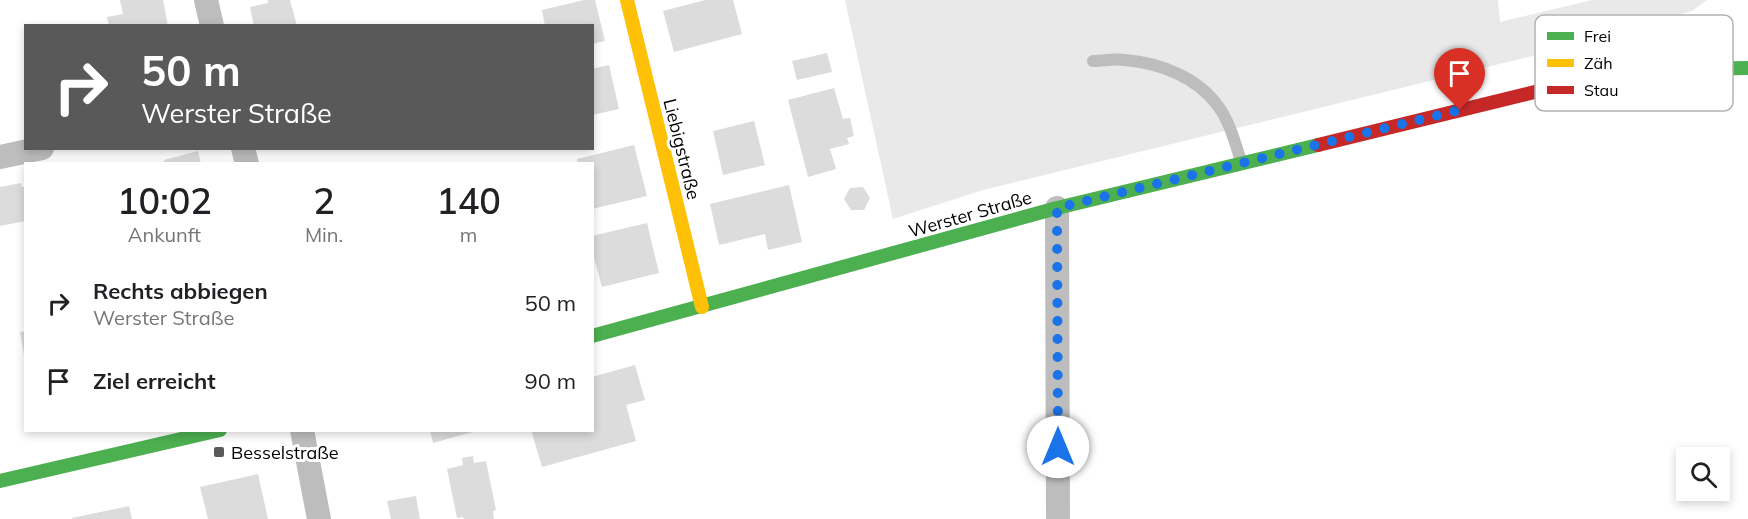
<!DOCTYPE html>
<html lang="de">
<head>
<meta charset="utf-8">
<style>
	:root { --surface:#fff; --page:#f2f2f2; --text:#202124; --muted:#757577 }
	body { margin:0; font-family:Mulish,sans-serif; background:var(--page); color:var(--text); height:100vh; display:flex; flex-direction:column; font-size:22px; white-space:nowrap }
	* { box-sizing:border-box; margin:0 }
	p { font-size:20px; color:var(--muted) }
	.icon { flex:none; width:33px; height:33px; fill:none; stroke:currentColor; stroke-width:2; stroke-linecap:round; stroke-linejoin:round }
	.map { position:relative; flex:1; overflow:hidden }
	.details { position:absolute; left:24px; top:162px; width:570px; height:270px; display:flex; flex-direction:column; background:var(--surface); border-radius:0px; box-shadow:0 3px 9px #0003 }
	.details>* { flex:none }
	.guide { position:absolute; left:24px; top:24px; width:570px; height:126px; border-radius:0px; box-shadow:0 3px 9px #0003; background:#595959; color:#fff; overflow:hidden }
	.tools { position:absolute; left:1676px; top:447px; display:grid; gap:12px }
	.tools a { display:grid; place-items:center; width:54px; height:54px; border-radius:0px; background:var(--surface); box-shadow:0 3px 9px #0003; font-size:30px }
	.pin { position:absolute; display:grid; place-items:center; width:51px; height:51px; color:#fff; margin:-62px -26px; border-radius:50% 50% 50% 0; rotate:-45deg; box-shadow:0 0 6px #0007 }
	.pin .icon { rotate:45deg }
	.me { position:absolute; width:66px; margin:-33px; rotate:0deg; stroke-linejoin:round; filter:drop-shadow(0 0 4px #0008) }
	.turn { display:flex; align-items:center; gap:21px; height:126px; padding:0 18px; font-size:27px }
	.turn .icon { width:78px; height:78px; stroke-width:2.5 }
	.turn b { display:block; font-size:42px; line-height:51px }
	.eta { display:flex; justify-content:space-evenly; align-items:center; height:102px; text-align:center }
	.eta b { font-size:36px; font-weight:600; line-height:42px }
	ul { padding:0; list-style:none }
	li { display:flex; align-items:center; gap:18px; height:78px; padding:0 18px }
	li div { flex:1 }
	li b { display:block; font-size:22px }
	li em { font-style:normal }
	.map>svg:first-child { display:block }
	.green { fill:#e9e9e9 }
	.building { fill:#dcdcdc }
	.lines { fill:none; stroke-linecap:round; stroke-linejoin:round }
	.lane { stroke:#bdbdbd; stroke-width:12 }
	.street { stroke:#bdbdbd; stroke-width:24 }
	.fast { stroke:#4caf50; stroke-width:14 }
	.slow { stroke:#ffc107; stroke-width:14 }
	.jam { stroke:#c62828; stroke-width:14 }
	.route { stroke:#1a73e8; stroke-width:10; stroke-dasharray:0 18 }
	.poi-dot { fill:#595959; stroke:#fff; stroke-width:2 }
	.labels { text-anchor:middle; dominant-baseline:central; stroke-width:6; stroke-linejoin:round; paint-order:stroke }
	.street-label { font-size:18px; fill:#000; stroke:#fff }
	.poi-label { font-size:18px; fill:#000; stroke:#fff; text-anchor:start }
	.key { fill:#fff; stroke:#b2b2b2; stroke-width:1.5 }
	.key-label { font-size:16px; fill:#000 }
</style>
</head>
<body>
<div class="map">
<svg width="1748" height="519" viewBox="0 0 1748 519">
	<rect width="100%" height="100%" fill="#fff"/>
	<!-- green -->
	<path class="green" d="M845 0H1498L1500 22 1592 0H1707L1692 11 1532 56 983 190 893 219Z"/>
	<!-- building -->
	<g class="building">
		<path d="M120 0H163L168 26H109L107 17 123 14Z"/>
		<path d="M268 0H290L297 26H254L250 7 268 3Z"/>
		<path d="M584 0H595L605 41 592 44V26H545L542 10Z"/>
		<path d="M705 0H733L742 34 674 52 663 11Z"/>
		<path d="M827 53 832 72 797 80 792 61Z"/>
		<path d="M609 65 619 109 592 115V69Z"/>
		<path d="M834 88 843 119 850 118 854 136 847 138 849 144 830 149 836 169 808 177 788 100Z"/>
		<path d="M754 121 765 165 723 175 713 131Z"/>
		<path d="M634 145 647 196 592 209V164H578L577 159Z"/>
		<path d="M198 151 201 164H165L164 160Z"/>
		<path d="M21 183 22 187H26V221L0 226V187Z"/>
		<path d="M789 185 802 242 768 250 765 234 719 245 710 204Z"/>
		<path d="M863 187 870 198 864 210H851L844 199 850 188Z"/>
		<path d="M647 223 659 273 602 287 592 250V236Z"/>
		<path d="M26 331V354L24 355 20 332Z"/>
		<path d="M635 365 645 400 626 405 636 441 542 467 531 430H592V377Z"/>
		<path d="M430 430H476V431L433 443Z"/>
		<path d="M473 456 474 463 486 461 496 510 493 511 494 519H464L463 517 457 518 447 469 463 465 462 458Z"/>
		<path d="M258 474 268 519H208L200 487Z"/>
		<path d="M416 496 420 519H391L387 501Z"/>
		<path d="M129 506 132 519H72V518Z"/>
	</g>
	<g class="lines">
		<!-- lane -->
		<path class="lane" d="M1093 61C1103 61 1115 58 1125 60 1160 63 1197 77 1218 106 1230 122 1235 143 1241 161"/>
		<!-- street -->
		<g class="street">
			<path d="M206 0 212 26"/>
			<path d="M243 148 247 164"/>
			<path d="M0 157 42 148"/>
			<path d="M1057 208 1058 519"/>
			<path d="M302 430 319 519"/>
		</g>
		<!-- fast -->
		<g class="fast">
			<path d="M1611 80 1683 69 1748 68"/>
			<path d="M592 336 1057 208 1318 145"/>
			<path d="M0 481 220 430"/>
		</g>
		<!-- slow -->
		<path class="slow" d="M627 0 702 307"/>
		<!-- jam -->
		<path class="jam" d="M1318 145 1547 89 1611 80"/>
	</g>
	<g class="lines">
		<!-- route -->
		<path class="route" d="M1058 447 1057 208 1460 110"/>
	</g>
	<!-- markers -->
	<rect class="poi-dot" x="213" y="446" width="12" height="12" rx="3"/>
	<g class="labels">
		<!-- street labels -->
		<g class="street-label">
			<text transform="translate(682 149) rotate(76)">Liebigstraße</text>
			<text transform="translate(970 214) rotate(-16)">Werster Straße</text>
		</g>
		<!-- poi labels -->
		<g class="poi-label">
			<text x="231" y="452">Besselstraße</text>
		</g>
	</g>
	<!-- legend -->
	<rect x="1535" y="15" width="198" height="96" rx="9" class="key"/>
	<rect x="1547" y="32" width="27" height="8" fill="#4caf50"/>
	<rect x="1547" y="59" width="27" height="8" fill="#ffc107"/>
	<rect x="1547" y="86" width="27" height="8" fill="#c62828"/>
	<g class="key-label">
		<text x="1584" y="42">Frei</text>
		<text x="1584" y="69">Zäh</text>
		<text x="1584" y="96">Stau</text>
	</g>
</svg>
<div class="tools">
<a><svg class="icon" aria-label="search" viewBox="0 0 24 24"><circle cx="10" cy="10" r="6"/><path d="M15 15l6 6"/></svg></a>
</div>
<div class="pin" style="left:1460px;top:110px;background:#d93025"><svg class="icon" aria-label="arrive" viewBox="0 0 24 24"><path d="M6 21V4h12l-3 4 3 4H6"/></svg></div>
<svg class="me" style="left:1058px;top:447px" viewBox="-20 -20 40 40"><circle r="19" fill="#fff"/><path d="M0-13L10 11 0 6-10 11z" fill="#1a73e8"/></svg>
<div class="guide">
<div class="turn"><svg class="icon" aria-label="right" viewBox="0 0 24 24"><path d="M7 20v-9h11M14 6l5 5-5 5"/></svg><div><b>50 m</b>Werster Straße</div></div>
</div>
<section class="details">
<div class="eta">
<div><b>10:02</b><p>Ankunft</p></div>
<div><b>2</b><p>Min.</p></div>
<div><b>140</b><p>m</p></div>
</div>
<ul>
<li><svg class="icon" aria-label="right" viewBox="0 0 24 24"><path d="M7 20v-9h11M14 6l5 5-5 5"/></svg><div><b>Rechts abbiegen</b><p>Werster Straße</p></div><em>50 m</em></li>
<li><svg class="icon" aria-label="arrive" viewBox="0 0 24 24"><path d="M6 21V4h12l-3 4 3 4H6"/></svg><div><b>Ziel erreicht</b></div><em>90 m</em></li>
</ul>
</section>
</div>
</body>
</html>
